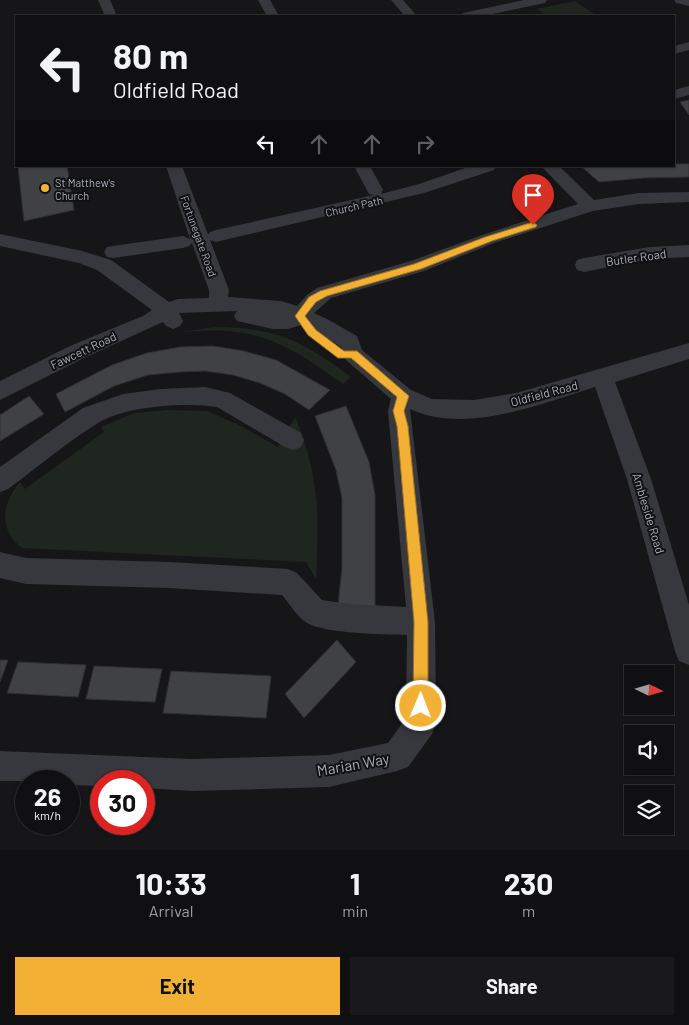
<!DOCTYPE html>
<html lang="en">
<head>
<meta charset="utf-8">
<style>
	:root { --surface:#101012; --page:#19191b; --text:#f1f3f6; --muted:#9c9d9f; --line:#303032; --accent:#f2b134 }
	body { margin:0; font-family:Barlow,sans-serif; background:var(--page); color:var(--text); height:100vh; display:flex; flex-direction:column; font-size:19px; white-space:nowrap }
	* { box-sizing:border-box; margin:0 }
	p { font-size:16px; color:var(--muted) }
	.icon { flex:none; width:28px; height:28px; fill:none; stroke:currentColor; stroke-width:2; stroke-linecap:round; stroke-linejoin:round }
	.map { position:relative; height:850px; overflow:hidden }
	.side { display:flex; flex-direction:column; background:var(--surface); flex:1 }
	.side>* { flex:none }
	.guide { position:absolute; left:15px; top:15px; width:660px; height:152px; border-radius:0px; box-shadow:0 1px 4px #0004,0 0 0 1px var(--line); background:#101012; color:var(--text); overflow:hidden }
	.needle { width:32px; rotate:95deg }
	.controls { position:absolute; left:624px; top:665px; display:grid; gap:10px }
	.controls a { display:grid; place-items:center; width:50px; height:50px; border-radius:0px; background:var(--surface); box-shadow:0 1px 4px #0004,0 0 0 1px var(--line); font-size:25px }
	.speed { position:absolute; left:15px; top:770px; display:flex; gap:10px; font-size:25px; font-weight:700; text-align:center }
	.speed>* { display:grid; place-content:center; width:65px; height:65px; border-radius:50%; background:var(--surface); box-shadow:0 1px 4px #0004,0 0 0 1px var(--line); line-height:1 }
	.speed small { font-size:12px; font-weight:400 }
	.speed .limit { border:8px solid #d22; background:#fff; color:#111 }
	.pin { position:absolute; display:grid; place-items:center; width:42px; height:42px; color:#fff; margin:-51px -21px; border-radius:50% 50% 50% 0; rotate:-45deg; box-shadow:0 0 5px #0007 }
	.pin .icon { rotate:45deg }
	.me { position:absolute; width:55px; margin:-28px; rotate:1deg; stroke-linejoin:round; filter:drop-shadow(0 0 4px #0008) }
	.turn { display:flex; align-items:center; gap:18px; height:105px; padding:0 15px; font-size:22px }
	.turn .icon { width:65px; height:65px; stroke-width:2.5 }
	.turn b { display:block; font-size:35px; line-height:42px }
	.lanes { display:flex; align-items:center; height:48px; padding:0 15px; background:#0003; justify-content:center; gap:25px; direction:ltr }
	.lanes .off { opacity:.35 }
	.eta { display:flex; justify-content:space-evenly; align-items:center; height:85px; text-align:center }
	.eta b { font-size:30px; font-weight:700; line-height:35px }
	.cta { display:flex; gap:10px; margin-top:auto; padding:10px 15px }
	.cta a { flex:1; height:58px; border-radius:0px; background:var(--accent); color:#111; font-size:20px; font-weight:700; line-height:58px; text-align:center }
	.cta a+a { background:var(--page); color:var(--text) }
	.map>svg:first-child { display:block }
	.green { fill:#1e261f }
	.building { fill:#404145; stroke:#303034 }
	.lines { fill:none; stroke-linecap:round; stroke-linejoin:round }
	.minor { fill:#37383d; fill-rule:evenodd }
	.route { fill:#f2b134; stroke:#9d7322 }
	.poi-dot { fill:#f2b134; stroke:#111113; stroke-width:2 }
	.labels { text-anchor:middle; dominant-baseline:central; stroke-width:4; stroke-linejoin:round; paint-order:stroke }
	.far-poi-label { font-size:11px; fill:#a8adb8; stroke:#111113; text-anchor:start }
	.far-street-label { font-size:11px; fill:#a8adb8; stroke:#111113 }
	.street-label { font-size:12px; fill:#a8adb8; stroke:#111113 }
	.near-street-label { font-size:15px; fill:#a8adb8; stroke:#111113 }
</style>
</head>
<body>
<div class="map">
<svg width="689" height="850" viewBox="0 0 689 850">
	<rect width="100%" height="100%" fill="#161618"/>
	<!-- green -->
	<g class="green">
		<path d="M575 1 594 14 585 16H547L537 9Z"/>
		<path d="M216 327C278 328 302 341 351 377L343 384C310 360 278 337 237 332 219 329 198 331 180 332Z"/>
		<path d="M167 410 207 411 239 425 278 447 295 417C320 476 319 516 316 579L306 562 22 548C0 531 0 505 20 482L25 489 104 432 101 427 134 413Z"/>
	</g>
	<!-- building -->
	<g class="building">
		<path d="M689 100V115L680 102Z"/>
		<path d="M674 164H689V177L643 178 599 182 581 166H674Z"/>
		<path d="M18 166H67L74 210 24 221Z"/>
		<path d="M213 346 244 351 276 360 330 390 309 410 285 394 260 383 233 375 205 371 179 372 148 375 114 386 65 412 56 394 112 365 147 353 180 347Z"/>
		<path d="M29 396 44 414 0 441V415Z"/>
		<path d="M346 406 369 462 375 495V609L338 606 342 568V498L336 470 315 416Z"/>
		<path d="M337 640 356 662 304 718 285 694Z"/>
		<path d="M0 660H8L0 682Z"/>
		<path d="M18 662 86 665 78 697 7 693Z"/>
		<path d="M94 666 162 669 155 702 86 699Z"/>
		<path d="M171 671 271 676 266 718 163 713Z"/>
	</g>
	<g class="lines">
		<!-- minor -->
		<g class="minor">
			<path d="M98 0H110L117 16H105Z"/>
			<path d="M258 0H270L279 16H267Z"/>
			<path d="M391 0H403L417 16H405Z"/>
			<path d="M524 0H547L545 3 483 16H461L463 13Z"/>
			<path d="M674 0H689V6L676 3Z"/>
			<path d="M689 42V50L674 54V46Z"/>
			<path d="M689 86V95L674 99V90Z"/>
			<path d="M166 166H182L229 290 228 297 281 301 297 306 307 295 317 288 411 261 482 235 578 204 541 166H559L594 200 639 193 689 192V202L639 204 593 211 494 243 424 271 331 298 314 313 327 319 357 336 362 350 411 390 432 399 474 400 516 393 689 343V359L615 382 651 479 689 605V665L679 661 675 651 627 479 595 387C540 404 466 435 410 409L435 622 436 723 432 734 408 767 397 771 329 787 192 791 144 788V781H101V786L69 785V781H0V751L192 759 329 755 388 743 406 718 407 635C383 634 327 634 307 623 298 618 289 603 282 595L169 588 26 584 0 578V552L26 558 169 562 288 569 297 573 322 600 349 604 406 607 388 411 391 399 346 360 341 347 313 329 301 325 288 329H273L237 321 234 316 237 311 179 313 183 321 180 326 173 329 166 326 163 322 84 358 0 400V381L70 346 143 316 152 310 97 270 79 263 0 246V234L82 251 111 260 169 302 178 299 209 298V290L192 243 189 246 183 248 113 258 107 257 104 252 107 247 113 246 183 236 190 239Z"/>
			<path d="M354 166H370L383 190 381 194 419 184 471 166H496L494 170 424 193 216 242 210 240 207 236 210 232 216 230 374 195 369 194Z"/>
			<path d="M689 245V257L650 259 584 272 577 270 575 265 577 260 584 258 650 247Z"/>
			<path d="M205 387 230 393 301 433 304 440 301 447 293 450 285 447 217 407C186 402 125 406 98 423 67 442 38 467 8 489L0 492V467L83 408 123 394 161 389Z"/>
		</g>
	</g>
	<!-- route -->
	<path class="route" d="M533 222 537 225 536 227 492 241 421 269 327 296 316 302 305 316 316 330 344 351H357L409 396 404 411 408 426 428 622V706L426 712 421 714 415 712 413 706 414 622 397 426 393 411 397 397 351 358H338L308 335 295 316 309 297 320 291 414 264 485 237Z"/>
	<!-- markers -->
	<circle class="poi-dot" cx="45" cy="188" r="5"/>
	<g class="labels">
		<!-- far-poi labels -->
		<g class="far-poi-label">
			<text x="55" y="182">St Matthew's<tspan x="55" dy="13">Church</tspan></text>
		</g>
		<!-- far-street labels -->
		<g class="far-street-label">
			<text transform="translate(354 206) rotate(-13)">Church Path</text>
			<text transform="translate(199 236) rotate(70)">Fortunegate Road</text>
		</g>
		<!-- street labels -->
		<g class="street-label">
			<text transform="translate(636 257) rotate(-8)">Butler Road</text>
			<text transform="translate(83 350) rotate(-25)">Fawcett Road</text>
			<text transform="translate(544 393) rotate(-15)">Oldfield Road</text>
			<text transform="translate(649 513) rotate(73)">Ambleside Road</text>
		</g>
		<!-- near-street labels -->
		<g class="near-street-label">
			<text transform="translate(353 764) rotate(-10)">Marian Way</text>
		</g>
	</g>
</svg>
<div class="controls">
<a><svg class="needle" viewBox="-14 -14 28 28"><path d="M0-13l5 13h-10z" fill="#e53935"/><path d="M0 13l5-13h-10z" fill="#9c9d9f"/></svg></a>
<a><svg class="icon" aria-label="sound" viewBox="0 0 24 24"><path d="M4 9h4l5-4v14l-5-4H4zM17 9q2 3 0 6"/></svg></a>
<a><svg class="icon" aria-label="layers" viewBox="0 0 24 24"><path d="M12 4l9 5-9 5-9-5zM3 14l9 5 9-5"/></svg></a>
</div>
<div class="speed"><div>26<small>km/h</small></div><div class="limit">30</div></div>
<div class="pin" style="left:533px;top:225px;background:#d93025"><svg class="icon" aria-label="arrive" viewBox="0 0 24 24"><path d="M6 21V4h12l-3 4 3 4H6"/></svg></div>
<svg class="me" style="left:421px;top:706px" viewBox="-20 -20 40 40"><circle r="17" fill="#f2b134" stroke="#fff" stroke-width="3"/><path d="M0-11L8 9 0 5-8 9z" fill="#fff"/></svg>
<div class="guide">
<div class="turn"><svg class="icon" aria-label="left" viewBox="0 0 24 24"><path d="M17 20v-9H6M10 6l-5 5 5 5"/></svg><div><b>80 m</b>Oldfield Road</div></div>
<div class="lanes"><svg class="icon" aria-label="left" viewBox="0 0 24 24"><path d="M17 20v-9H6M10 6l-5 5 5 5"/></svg><svg class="icon off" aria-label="ahead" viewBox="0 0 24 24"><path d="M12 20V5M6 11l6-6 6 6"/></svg><svg class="icon off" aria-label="ahead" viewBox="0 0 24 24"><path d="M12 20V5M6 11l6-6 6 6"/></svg><svg class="icon off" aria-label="right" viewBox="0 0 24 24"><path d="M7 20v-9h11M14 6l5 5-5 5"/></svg></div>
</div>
</div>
<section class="side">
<div class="eta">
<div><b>10:33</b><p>Arrival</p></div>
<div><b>1</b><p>min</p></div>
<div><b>230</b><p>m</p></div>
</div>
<div class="cta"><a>Exit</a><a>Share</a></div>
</section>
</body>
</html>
